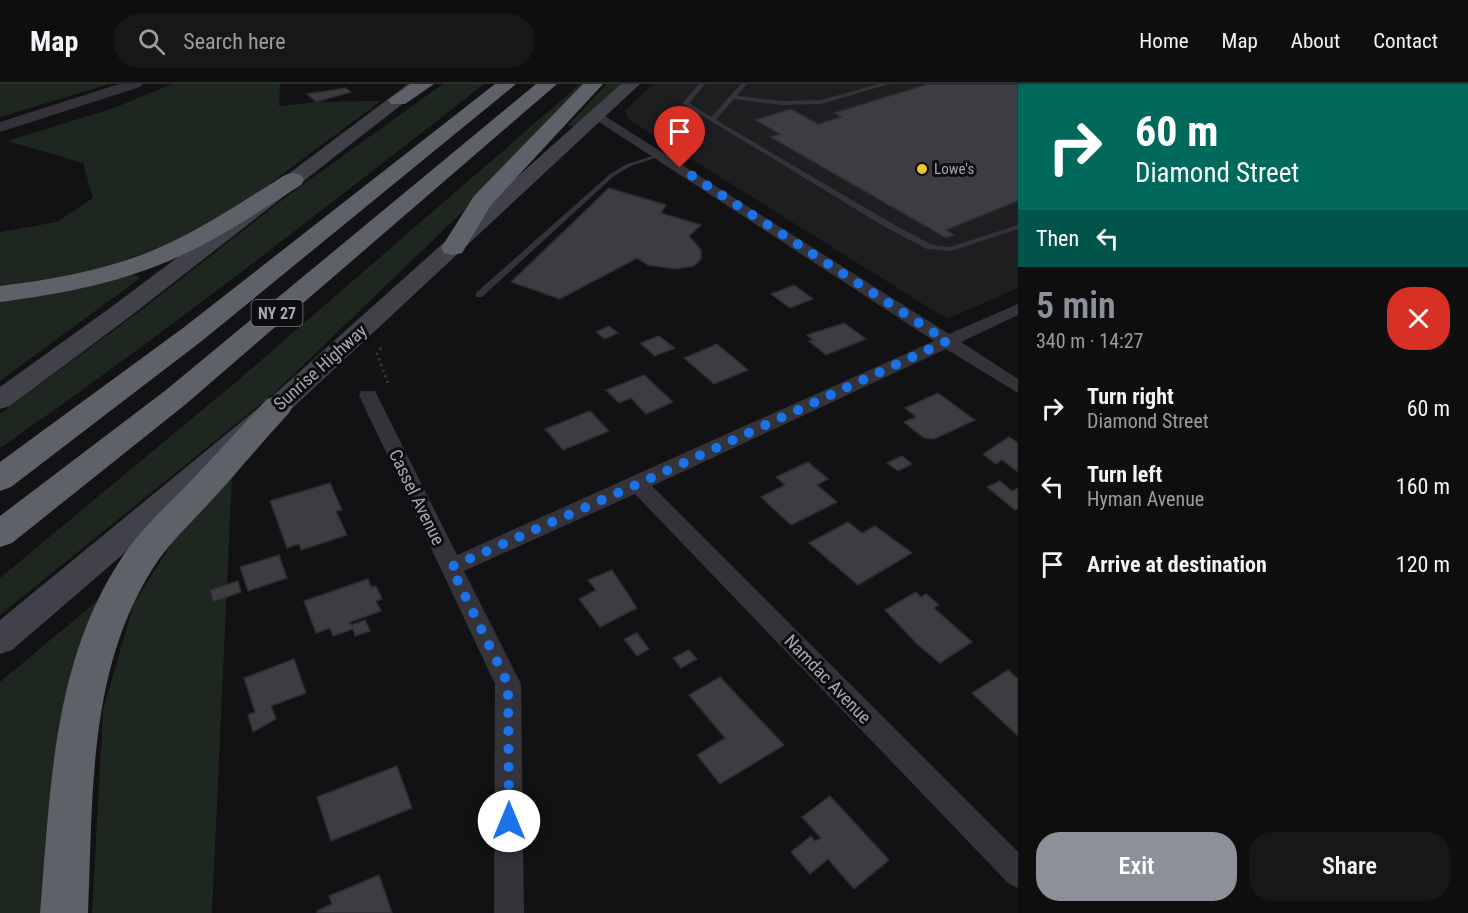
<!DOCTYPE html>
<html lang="en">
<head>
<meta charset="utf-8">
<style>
	:root { --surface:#0e0e0f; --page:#171718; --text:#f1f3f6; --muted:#9b9c9e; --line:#2e2e2f; --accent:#8c9099 }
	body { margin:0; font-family:"Roboto Condensed",sans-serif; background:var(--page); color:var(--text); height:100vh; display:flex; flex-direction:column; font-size:22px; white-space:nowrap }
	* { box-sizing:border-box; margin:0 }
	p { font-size:20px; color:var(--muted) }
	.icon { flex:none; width:33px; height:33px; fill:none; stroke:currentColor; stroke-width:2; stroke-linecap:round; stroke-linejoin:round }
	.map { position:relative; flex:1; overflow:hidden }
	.drawer { display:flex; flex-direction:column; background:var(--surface); width:450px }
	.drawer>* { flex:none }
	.banner { background:#00695c; color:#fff; overflow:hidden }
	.pin { position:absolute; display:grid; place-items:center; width:51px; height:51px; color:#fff; margin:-62px -26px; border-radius:50% 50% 50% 0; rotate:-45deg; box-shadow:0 0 6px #0007 }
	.pin .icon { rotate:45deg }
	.me { position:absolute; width:66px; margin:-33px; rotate:0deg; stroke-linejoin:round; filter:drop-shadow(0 0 4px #0008) }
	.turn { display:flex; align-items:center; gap:21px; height:126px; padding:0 18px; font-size:27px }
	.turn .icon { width:78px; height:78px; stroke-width:2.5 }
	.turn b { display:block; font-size:42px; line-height:51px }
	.then { display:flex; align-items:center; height:57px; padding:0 18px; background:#0003; gap:12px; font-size:22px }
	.round { display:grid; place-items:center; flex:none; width:63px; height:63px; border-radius:24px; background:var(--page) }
	.summary { display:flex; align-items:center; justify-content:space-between; height:102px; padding:0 18px }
	h1 { font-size:36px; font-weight:600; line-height:45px; color:var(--accent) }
	.action { display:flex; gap:12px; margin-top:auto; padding:12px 18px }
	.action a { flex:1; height:69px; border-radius:24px; background:var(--accent); color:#fff; font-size:24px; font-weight:600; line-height:69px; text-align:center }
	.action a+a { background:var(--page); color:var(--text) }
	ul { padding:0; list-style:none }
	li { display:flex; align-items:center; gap:18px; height:78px; padding:0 18px }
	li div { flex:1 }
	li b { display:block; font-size:22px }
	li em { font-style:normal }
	header { display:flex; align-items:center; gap:36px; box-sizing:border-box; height:84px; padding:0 30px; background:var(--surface); border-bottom:2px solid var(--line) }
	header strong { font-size:28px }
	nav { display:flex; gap:33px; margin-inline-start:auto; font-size:21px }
	.search { width:420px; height:54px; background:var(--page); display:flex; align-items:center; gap:15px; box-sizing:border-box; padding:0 21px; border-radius:24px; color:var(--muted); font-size:22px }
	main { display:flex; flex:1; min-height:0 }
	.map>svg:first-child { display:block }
	.built { fill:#1e1e21 }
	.green { fill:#1e2620 }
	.building { fill:#3c3c41; stroke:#2d2c30; stroke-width:1.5 }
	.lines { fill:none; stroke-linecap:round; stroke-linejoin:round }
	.path { stroke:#393a40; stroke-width:3; stroke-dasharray:2 4; stroke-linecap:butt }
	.service { fill:#333339; fill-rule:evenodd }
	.minor { fill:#333339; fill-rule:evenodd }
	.tertiary { fill:#333339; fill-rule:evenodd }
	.secondary { fill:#414249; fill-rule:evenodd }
	.motorway { fill:#5f6169; fill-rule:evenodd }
	.route { stroke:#1a73e8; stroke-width:10; stroke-dasharray:0 18 }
	.poi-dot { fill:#eec630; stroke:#0d0d0f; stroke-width:2 }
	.labels { text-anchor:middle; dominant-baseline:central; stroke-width:6; stroke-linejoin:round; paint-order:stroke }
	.far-poi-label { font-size:15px; fill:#a4a7b4; stroke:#0d0d0f; text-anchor:start }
	.shield { fill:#0d0d0f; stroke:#777982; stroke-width:1.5 }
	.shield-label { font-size:16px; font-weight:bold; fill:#a4a7b4 }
	.street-label { font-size:18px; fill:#a4a7b4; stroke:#0d0d0f }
</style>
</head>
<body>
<header>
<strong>Map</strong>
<div class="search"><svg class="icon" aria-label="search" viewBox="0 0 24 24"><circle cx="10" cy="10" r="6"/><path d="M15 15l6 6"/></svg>Search here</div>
<nav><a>Home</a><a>Map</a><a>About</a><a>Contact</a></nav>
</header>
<main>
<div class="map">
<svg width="1018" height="829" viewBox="0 0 1018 829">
	<rect width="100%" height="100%" fill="#121214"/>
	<!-- built -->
	<path class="built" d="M653 0H1018V204L947 235 629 36 625 27Z"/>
	<!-- green -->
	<g class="green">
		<path d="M0 0H110L0 33Z"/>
		<path d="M172 0H280L279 22 316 18 381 17 222 135 161 163 130 174 134 178 80 193 0 204V148L57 138 93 114 83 79 7 57 114 24Z"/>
		<path d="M443 0H484C325 124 166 249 0 364V330L144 224 291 109Z"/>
		<path d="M580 0H587L454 136 273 310 0 531V494L236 298Z"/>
		<path d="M607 0H625L576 44 568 41Z"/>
		<path d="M131 189 140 194 0 297V216Z"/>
		<path d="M232 392 212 829H92L103 626 134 519 177 451Z"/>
		<path d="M121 497 49 829H0V598Z"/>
	</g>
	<!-- building -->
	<g class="building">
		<path d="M928 0H1018V117L946 146 954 151 946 154 770 53 780 50 755 36 791 25 818 40 841 33 834 29Z"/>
		<path d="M346 4 351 8 316 18 307 10Z"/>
		<path d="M609 104 666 121 661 129 701 141 689 152 701 166V175L694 182 675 185 648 181 637 174 560 215 511 198Z"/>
		<path d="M794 201 813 215 790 224 771 210Z"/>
		<path d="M844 239 866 255 826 271 809 257 813 256 807 251Z"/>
		<path d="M609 242 618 249 605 255 596 248Z"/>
		<path d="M659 252 675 264 655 272 640 259Z"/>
		<path d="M717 260 748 286 714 300 684 274Z"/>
		<path d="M644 291 673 318 646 330 631 314 619 319 606 306Z"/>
		<path d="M938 309 975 336 934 355 924 354 904 338 916 333 905 324Z"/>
		<path d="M590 327 609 347 563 366 545 345Z"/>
		<path d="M1009 353 1018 359V388L1002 376 996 380 983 370Z"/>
		<path d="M902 372 912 380 898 387 887 379Z"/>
		<path d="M808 378 828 395 817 401 837 418 791 441 761 413 785 401 776 393Z"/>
		<path d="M1000 397 1012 407 1018 404V424L1015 426 987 403Z"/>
		<path d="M330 399 342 426 336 427 347 451 301 466 299 460 287 464 270 417Z"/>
		<path d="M848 438 862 449 875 442 912 469 858 501 809 459Z"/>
		<path d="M279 471 287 494 248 507 240 483Z"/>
		<path d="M612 486 637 524 600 543 579 515 596 506 588 496Z"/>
		<path d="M368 495 371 503 376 502 382 515 376 517 381 527 350 538 351 541 365 536 370 547 355 552 353 545 333 552 330 544 316 549 304 517Z"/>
		<path d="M238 497 241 508 213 518 210 506Z"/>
		<path d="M916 508 921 513 926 510 939 521 934 524 972 558 940 579 917 560 885 526Z"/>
		<path d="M637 549 649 565 637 572 624 555Z"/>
		<path d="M689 566 697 575 681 584 673 574Z"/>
		<path d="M294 575 306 609 271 622 276 635 253 648 248 631 255 628 244 594Z"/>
		<path d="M1008 586 1018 595V652L972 609Z"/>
		<path d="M720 593 784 661 720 700 697 671 725 654 689 611Z"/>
		<path d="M397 682 412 724 331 757 317 713Z"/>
		<path d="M830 712 889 776 854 805 828 775 810 790 791 768 811 752 815 757 821 754 802 733Z"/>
		<path d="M379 791 392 829H317V827L332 820 329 812Z"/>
	</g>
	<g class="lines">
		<!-- path -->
		<path class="path" d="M381 264 377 270 388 299 386 301"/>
		<!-- service -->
		<g class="service">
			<path d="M699 0H705L689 19 711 33 741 0H747L737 12 782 17 821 16 879 0H889L821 20 782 21 734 15 716 36 891 139 932 161 950 163 1018 141V145L951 167 927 165 885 143 683 20V18Z"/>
			<path d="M659 70 664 71 631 82 614 92 482 213H476V209L610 90 627 80Z"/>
		</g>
		<!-- minor -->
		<path class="minor" d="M597 27 949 250 1018 220V231L961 258 1018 295V309L946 265 652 402 1018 768V804L1008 799 635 410 464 487 521 600 524 829H494L495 600 359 311 361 307H375L457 471 934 257 593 34V28Z"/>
		<!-- tertiary -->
		<path class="tertiary" d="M119 0H143L140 3 0 48V38Z"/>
		<!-- secondary -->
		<g class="secondary">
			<path d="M408 0H428L132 231 10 322 0 325V303L114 221Z"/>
			<path d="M621 0H640L288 328 12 566 0 570V536L268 316Z"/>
		</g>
		<!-- motorway -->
		<g class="motorway">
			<path d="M411 0H434L405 20H391L388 16Z"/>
			<path d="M495 0H516L203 256 11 403 0 407V378L183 244Z"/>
			<path d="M536 0H557L186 320 12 459 0 463V432L166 306Z"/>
			<path d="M583 0H603L491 121 462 169 453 171 444 169 441 164 474 112Z"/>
			<path d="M293 89 301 91 304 96 301 101C262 125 224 152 182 171 125 198 62 210 0 218V202C57 195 113 185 165 161 207 142 246 115 285 91Z"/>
			<path d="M278 312 289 315 293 322 289 329C262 358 237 389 210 418 191 439 169 459 153 484 88 586 93 712 88 829H40C51 703 52 569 130 462 147 440 167 421 186 402 214 373 240 344 267 315Z"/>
		</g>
	</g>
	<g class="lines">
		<!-- route -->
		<path class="route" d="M509 737 508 600 451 483 638 400 947 257 680 84"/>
	</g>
	<!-- markers -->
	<circle class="poi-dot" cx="922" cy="85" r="6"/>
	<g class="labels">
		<!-- far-poi labels -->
		<g class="far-poi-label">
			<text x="934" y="85">Lowe's</text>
		</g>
		<!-- shield labels -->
		<rect class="shield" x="251.5" y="216" width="51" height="26" rx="4.5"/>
		<g class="shield-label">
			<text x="277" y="229">NY 27</text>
		</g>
		<!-- street labels -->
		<g class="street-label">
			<text transform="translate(320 283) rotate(-42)">Sunrise Highway</text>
			<text transform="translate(417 413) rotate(64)">Cassel Avenue</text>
			<text transform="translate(828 595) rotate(46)">Namdac Avenue</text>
		</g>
	</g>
</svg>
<div class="pin" style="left:680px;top:84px;background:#d93025"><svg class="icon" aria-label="arrive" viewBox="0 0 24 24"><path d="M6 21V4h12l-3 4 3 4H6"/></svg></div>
<svg class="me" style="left:509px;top:737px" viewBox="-20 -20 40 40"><circle r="19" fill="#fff"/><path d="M0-13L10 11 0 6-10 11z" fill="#1a73e8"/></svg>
</div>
<section class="drawer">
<div class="banner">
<div class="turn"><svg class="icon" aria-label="right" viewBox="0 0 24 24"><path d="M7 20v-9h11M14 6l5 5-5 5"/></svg><div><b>60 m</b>Diamond Street</div></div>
<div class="then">Then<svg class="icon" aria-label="left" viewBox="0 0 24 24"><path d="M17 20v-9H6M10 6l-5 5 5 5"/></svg></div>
</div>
<div class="summary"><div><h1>5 min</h1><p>340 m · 14:27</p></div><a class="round" style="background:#d93025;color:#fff"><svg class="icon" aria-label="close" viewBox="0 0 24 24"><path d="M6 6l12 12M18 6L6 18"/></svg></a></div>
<ul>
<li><svg class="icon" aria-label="right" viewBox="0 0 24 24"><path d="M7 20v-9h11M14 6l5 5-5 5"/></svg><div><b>Turn right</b><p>Diamond Street</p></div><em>60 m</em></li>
<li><svg class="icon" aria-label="left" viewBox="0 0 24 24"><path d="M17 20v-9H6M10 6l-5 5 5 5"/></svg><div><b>Turn left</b><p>Hyman Avenue</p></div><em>160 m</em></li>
<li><svg class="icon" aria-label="arrive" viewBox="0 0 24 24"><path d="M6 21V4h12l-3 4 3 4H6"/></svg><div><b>Arrive at destination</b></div><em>120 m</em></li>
</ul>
<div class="action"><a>Exit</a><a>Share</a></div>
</section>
</main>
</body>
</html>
